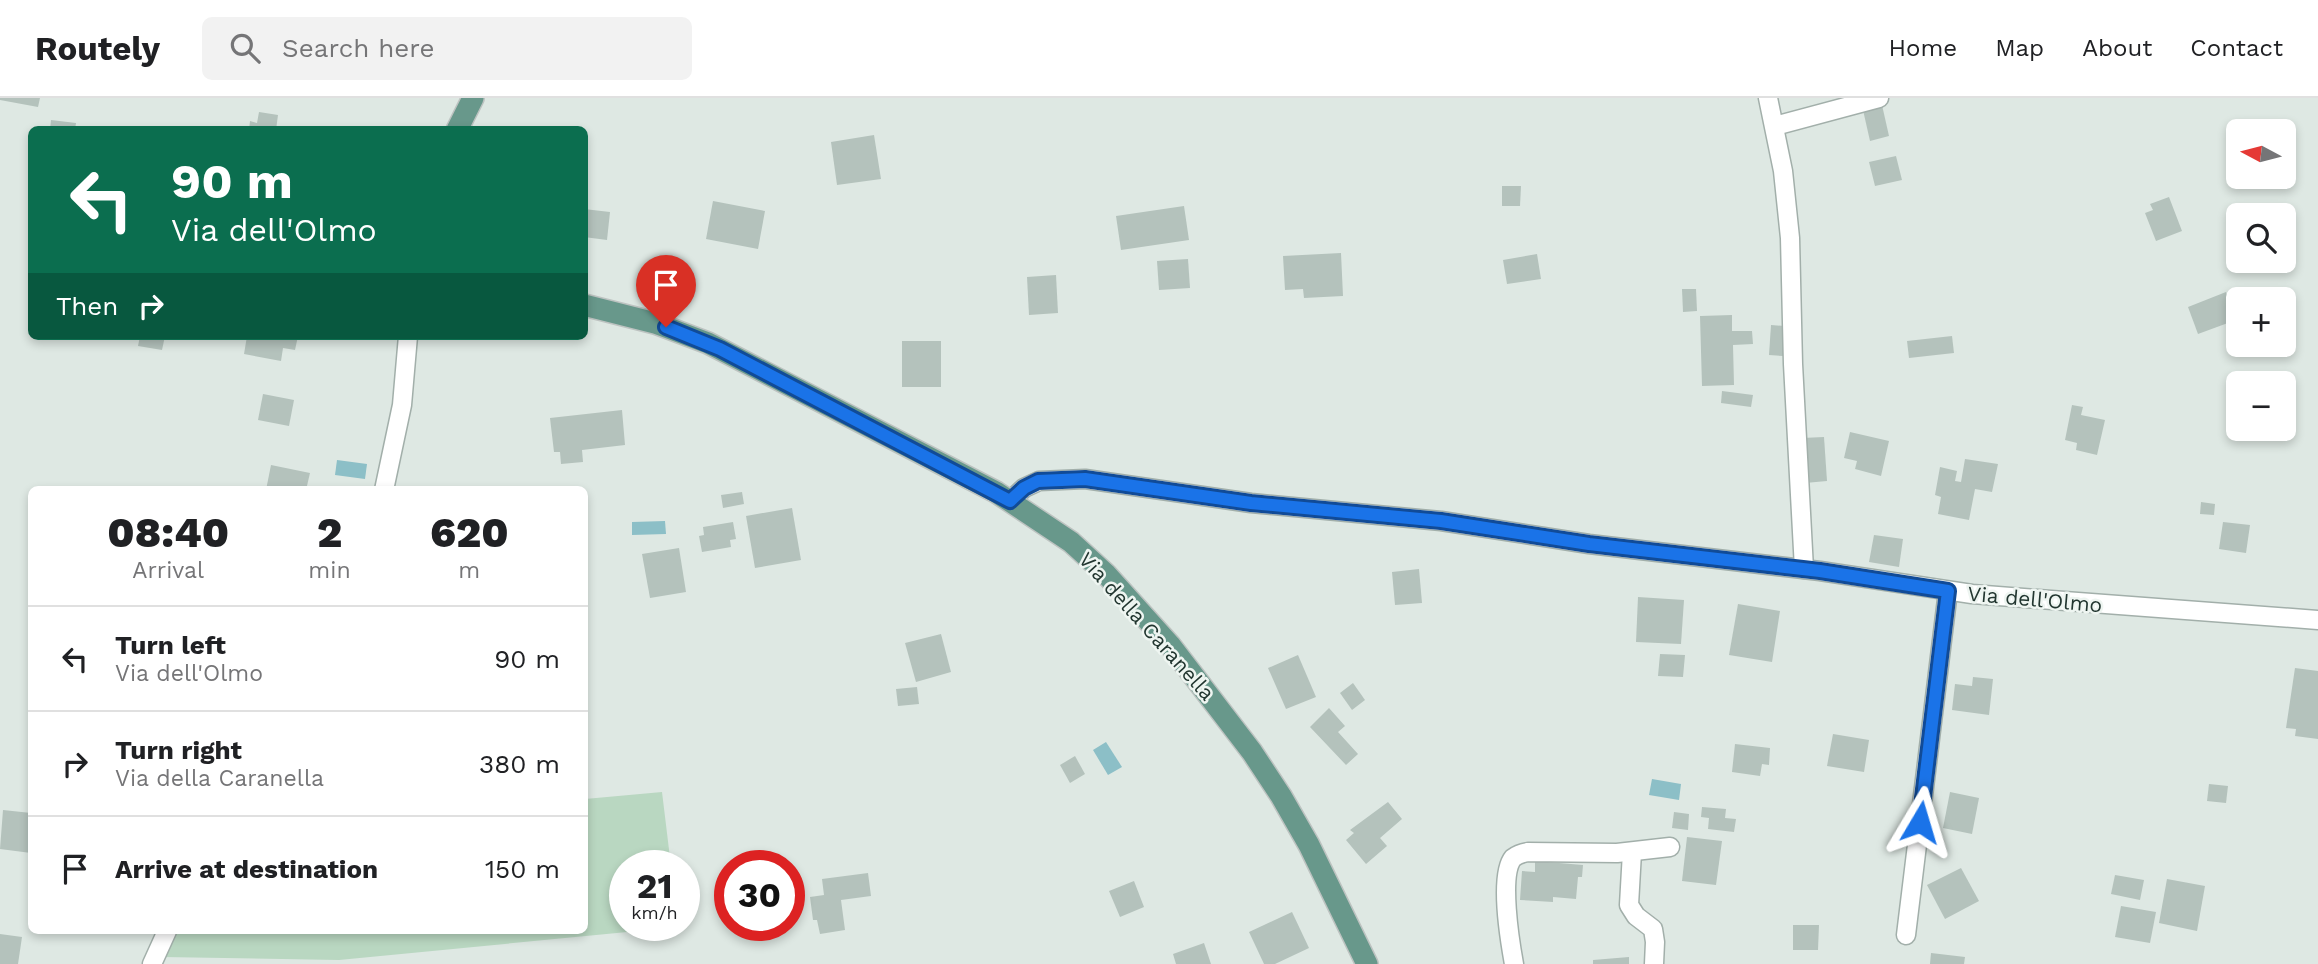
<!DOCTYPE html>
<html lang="en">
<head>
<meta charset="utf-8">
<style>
	:root { --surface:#fff; --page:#f2f2f2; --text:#202124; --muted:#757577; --line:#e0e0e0 }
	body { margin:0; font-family:"Work Sans",sans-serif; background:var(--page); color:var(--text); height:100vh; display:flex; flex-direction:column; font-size:26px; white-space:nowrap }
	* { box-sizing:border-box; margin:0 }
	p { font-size:23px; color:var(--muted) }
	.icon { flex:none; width:38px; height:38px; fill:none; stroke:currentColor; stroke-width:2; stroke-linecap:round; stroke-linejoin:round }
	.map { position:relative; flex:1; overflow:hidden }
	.panel { position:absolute; left:28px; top:388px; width:560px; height:448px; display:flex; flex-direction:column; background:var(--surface); border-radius:10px; box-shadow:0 4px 10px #0003 }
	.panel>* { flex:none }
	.guide { position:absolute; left:28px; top:28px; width:560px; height:214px; border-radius:10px; box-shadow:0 4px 10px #0003; background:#0b6e4f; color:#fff; overflow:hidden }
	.needle { width:46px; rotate:277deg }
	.controls { position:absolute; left:2226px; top:21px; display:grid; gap:14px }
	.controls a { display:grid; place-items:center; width:70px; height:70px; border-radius:10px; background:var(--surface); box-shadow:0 4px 10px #0003; font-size:35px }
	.speed { position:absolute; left:609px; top:752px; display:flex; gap:14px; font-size:35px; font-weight:700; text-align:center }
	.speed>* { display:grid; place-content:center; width:91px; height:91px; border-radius:50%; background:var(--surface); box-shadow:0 4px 10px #0003; line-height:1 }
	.speed small { font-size:18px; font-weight:400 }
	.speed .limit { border:10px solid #d22; background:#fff; color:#111 }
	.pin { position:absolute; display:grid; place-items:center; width:60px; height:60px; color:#fff; margin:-72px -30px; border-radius:50% 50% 50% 0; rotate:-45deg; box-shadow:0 0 7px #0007 }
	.pin .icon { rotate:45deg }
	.me { position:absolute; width:77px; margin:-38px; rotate:7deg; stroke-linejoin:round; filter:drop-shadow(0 0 5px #0008) }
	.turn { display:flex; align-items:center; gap:24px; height:147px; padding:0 28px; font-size:32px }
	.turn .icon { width:91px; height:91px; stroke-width:2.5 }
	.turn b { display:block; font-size:49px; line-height:60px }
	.then { display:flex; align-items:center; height:66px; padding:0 28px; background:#0003; gap:14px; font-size:26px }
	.eta { display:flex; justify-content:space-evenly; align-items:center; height:119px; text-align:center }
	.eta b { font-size:42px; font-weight:800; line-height:49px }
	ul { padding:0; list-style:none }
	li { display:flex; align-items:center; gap:21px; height:105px; padding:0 28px; border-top:2px solid var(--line) }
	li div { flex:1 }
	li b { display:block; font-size:26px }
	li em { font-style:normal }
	header { display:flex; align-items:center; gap:42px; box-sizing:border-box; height:98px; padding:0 35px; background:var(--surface); border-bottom:2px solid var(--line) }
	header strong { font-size:33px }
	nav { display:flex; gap:38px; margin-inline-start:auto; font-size:24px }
	.search { width:490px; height:63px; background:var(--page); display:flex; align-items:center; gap:18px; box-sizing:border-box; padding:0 24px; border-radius:10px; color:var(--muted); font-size:26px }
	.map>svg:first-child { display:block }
	.green { fill:#b9d7c1 }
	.water { fill:#8cbfc7 }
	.building { fill:#b4c2bc }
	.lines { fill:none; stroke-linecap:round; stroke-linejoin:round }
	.minor-casing { stroke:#a2afaa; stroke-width:21 }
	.major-casing { stroke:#bdc3c1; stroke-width:24 }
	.minor { stroke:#fff; stroke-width:18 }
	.major { stroke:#68988b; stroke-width:21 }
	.route-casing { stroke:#114b97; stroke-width:18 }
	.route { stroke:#1a73e8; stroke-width:12 }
	.labels { text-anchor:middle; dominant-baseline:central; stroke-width:5; stroke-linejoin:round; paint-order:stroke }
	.street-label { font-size:21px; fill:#223630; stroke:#eef5f1 }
</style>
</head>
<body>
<header>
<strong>Routely</strong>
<div class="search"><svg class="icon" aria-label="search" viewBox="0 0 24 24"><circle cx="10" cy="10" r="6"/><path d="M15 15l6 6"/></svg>Search here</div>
<nav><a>Home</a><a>Map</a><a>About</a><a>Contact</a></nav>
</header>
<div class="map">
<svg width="2318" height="866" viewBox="0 0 2318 866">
	<rect width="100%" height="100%" fill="#dee8e3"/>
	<!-- green -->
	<path class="green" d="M662 694 671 768H625V828L679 829 339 862 162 859 175 833H584L585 701Z"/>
	<!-- water -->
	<g class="water">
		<path d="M337 362 367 366 365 381 335 377Z"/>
		<path d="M665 423 666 436 632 437V424Z"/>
		<path d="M1106 644 1122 669 1108 677 1093 652Z"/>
		<path d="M1652 681 1681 686 1679 702 1649 697Z"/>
	</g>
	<!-- building -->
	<g class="building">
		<path d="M0 0H40L38 9 0 2Z"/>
		<path d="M1882 7 1889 38 1870 43 1863 12Z"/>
		<path d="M259 14 278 17 276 32H249L250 23 257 25Z"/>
		<path d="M51 22 76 25 75 32H50Z"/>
		<path d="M874 37 881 81 837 87 831 44Z"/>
		<path d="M1896 58 1902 82 1875 88 1869 64Z"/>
		<path d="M1502 88H1521L1520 108H1502Z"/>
		<path d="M2169 99 2182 133 2156 143 2145 115 2153 112 2150 106Z"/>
		<path d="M713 103 765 113 758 151 706 141Z"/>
		<path d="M1184 108 1189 142 1121 152 1116 118Z"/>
		<path d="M584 111 610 114 607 142 584 139Z"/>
		<path d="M1341 155 1343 198 1304 200 1303 191 1285 192 1283 158Z"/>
		<path d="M1537 156 1541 181 1507 186 1503 162Z"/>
		<path d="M1188 161 1190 190 1159 192 1157 163Z"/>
		<path d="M1056 177 1058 215 1029 217 1027 179Z"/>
		<path d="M1682 191H1696L1697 213 1683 214Z"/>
		<path d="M2226 194 2236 222 2198 236 2188 209Z"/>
		<path d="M1732 217V233H1752L1753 246 1733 247 1734 287 1702 288 1700 218Z"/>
		<path d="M1771 227 1785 228 1783 258 1769 257Z"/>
		<path d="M140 238H165L162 252 138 248Z"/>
		<path d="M247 238H298L295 252 283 250 281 263 244 256Z"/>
		<path d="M1952 238 1954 255 1909 260 1907 243Z"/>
		<rect x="902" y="243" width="39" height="46"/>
		<path d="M1722 293 1753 297 1751 309 1721 305Z"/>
		<path d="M263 296 294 302 289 328 258 322Z"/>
		<path d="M2072 307 2083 309 2081 317 2105 322 2097 357 2076 352 2077 345 2065 342Z"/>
		<path d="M622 312 625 347 582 352 583 364 561 366 560 354H554L550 320Z"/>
		<path d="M1850 334 1889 343 1881 378 1855 371 1857 363 1844 360Z"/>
		<path d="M1824 339 1827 383 1805 385 1802 340Z"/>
		<path d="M1965 361 1998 366 1992 394 1975 391 1969 422 1938 416 1941 399 1935 397 1940 369 1957 373 1955 383 1961 384Z"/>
		<path d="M271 367 310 375 306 392H266Z"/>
		<path d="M742 394 744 406 723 410 721 397Z"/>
		<path d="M2201 404 2215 406 2214 417 2200 416Z"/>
		<path d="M792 410 801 462 755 470 746 418Z"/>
		<path d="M733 424 736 441 730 442 731 449 702 454 699 438 704 437 703 429Z"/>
		<path d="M2223 424 2250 427 2246 455 2219 451Z"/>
		<path d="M1874 437 1903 441 1899 469 1869 464Z"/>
		<path d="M679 450 686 494 650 500 642 456Z"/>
		<path d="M1419 471 1422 505 1395 507 1392 474Z"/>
		<path d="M1638 499 1684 502 1681 546 1636 544Z"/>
		<path d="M1738 506 1780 513 1772 564 1729 557Z"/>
		<path d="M941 536 951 574 916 584 905 545Z"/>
		<path d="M1660 556 1685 557 1683 579 1658 578Z"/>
		<path d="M1298 557 1316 599 1286 611 1268 570Z"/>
		<path d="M2295 570 2318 573V641L2295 638 2296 631 2286 630Z"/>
		<path d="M1973 579 1993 581 1989 617 1952 612 1955 586 1972 588Z"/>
		<path d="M1353 585 1365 602 1352 612 1340 595Z"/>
		<path d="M917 589 919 606 898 608 896 591Z"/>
		<path d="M1329 610 1345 628 1338 634 1358 656 1346 667 1310 629Z"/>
		<path d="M1833 636 1869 642 1864 674 1827 668Z"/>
		<path d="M1735 646 1770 650 1769 667 1762 666 1760 678 1732 674Z"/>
		<path d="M1075 658 1085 676 1070 685 1060 667Z"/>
		<path d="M2209 686 2228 688 2226 705 2207 703Z"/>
		<path d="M1950 694 1979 700 1972 736 1943 730Z"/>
		<path d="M1388 704 1402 721 1380 740 1387 748 1366 766 1346 742 1354 735 1350 732Z"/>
		<path d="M1702 709 1726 711 1725 720 1736 721 1734 734 1708 731 1709 720 1701 719Z"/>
		<path d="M3 712 31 715 28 735 32 736 31 755 0 751Z"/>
		<path d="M1674 714 1689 716 1688 732 1672 730Z"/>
		<path d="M1687 739 1722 743 1716 787 1682 783Z"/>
		<path d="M1535 763 1583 767 1582 779H1578L1576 801 1553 799V804L1520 802 1522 773 1535 774Z"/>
		<path d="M1961 770 1979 803 1945 821 1927 787Z"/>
		<path d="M868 775 871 798 841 802 845 832 820 836 817 822H813L810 799 824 797 822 781Z"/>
		<path d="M2115 777 2144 782 2140 802 2111 796Z"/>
		<path d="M2167 781 2205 788 2197 833 2159 825Z"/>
		<path d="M1134 783 1144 809 1120 819 1109 793Z"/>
		<path d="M2121 808 2156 814 2150 845 2115 839Z"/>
		<path d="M1292 814 1309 850 1275 866H1264L1249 834Z"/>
		<path d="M1793 827H1819L1818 852H1793Z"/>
		<path d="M0 836 22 839 18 866H0Z"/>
		<path d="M1204 845 1211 866H1176L1173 856Z"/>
		<path d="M1931 855 1965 859 1964 866H1930Z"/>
		<path d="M1629 859V866H1593V862Z"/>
	</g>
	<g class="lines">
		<defs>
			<g id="minor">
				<path d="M1768 0 1783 73 1790 140 1793 266 1804 471"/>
				<path d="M1775 28 1879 0"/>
				<path d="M384 392 402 307 408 238"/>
				<path d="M1010 403 1024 390 1039 383 1085 381 1251 405 1441 423 1589 446 1820 473 1972 496 2318 522"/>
				<path d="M1632 754 1629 807 1636 818 1653 831 1655 844 1654 866"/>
				<path d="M1906 837 1948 493"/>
				<path d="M152 866 167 833"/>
				<path d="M1514 866C1510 844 1499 777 1513 760 1518 756 1522 755 1528 754L1617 755 1670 749"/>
			</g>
			<g id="major">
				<path d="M457 32 473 0"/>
				<path d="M584 207 655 225 708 245 996 394 1071 444 1106 476 1170 547 1252 654 1281 698 1309 747 1367 866"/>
			</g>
		</defs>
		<!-- minor casing -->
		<use href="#minor" class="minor-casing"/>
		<!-- major casing -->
		<use href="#major" class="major-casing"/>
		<!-- minor -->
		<use href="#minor" class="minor"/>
		<!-- major -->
		<use href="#major" class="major"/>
	</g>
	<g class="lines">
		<defs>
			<path id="route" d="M666 229 720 251 1010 403 1024 390 1038 383 1085 381 1251 405 1441 423 1589 446 1820 473 1948 493 1920 724"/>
		</defs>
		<!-- route casing -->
		<use href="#route" class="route-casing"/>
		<!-- route -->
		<use href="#route" class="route"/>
	</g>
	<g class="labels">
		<!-- street labels -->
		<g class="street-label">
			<text transform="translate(2035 501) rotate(5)">Via dell'Olmo</text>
			<text transform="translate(1147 528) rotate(48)">Via della Caranella</text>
		</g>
	</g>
</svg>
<div class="controls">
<a><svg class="needle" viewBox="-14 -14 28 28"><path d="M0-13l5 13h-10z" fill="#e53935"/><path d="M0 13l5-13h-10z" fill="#757577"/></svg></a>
<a><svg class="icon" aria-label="search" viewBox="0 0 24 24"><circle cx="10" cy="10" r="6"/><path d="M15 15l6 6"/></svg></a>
<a>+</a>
<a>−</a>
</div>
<div class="speed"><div>21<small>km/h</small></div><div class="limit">30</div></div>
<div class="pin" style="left:666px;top:229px;background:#d93025"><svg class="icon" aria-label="arrive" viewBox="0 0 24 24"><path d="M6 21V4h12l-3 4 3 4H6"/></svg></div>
<svg class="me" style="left:1920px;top:724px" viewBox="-20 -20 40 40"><path d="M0-17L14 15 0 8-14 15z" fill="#1a73e8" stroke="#fff" stroke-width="4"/></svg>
<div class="guide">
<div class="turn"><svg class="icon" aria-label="left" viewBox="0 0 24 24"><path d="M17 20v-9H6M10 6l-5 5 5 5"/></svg><div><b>90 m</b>Via dell'Olmo</div></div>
<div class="then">Then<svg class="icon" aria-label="right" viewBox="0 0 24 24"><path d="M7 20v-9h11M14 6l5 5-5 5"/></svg></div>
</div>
<section class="panel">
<div class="eta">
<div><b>08:40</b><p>Arrival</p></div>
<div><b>2</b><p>min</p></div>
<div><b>620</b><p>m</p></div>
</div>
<ul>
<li><svg class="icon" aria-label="left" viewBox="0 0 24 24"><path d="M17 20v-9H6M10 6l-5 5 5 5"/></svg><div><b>Turn left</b><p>Via dell'Olmo</p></div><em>90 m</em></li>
<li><svg class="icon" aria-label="right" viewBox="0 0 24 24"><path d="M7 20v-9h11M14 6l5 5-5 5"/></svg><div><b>Turn right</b><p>Via della Caranella</p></div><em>380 m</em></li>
<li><svg class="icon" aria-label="arrive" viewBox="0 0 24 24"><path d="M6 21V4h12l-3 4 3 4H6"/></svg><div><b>Arrive at destination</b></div><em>150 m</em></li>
</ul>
</section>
</div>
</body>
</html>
